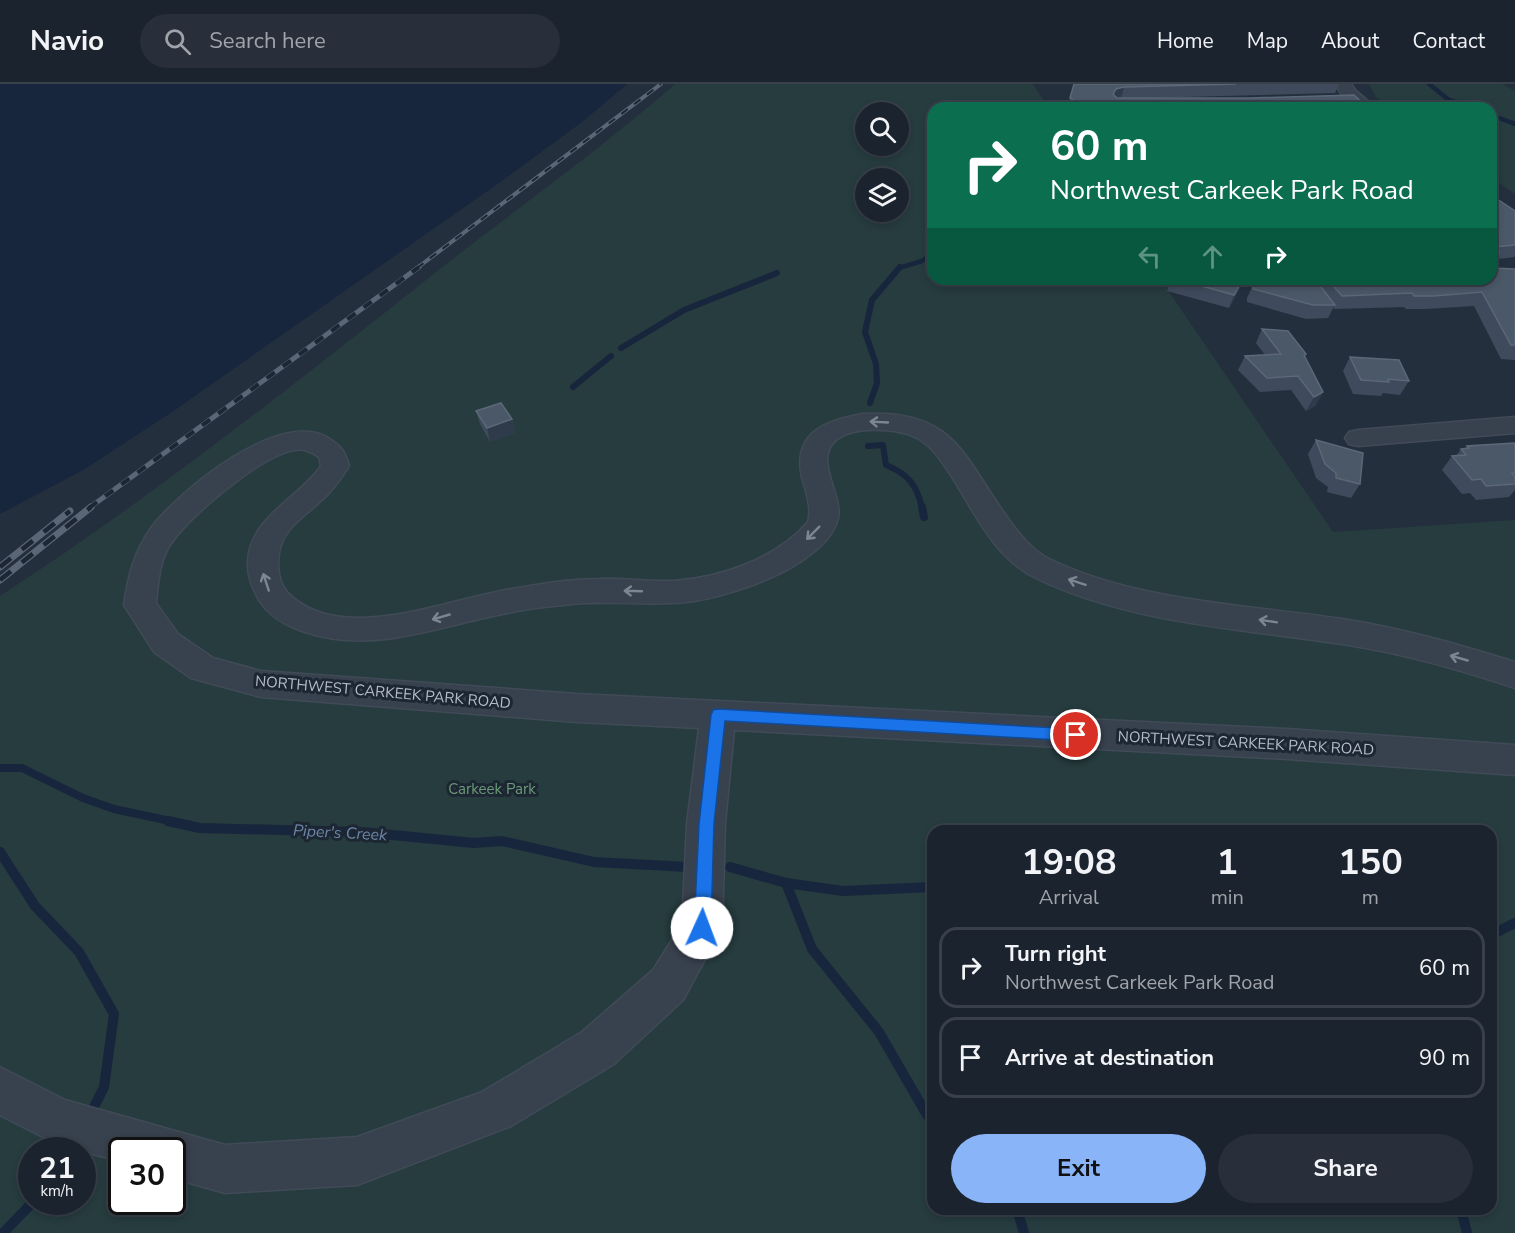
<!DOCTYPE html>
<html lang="en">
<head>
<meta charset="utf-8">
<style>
	:root { --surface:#1b232e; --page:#282f3a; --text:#f1f3f6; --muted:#a0a4aa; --line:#39404a; --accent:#8ab4f8 }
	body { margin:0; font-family:"Nunito Sans",sans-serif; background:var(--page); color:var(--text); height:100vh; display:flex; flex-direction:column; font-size:22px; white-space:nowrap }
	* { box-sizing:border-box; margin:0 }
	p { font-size:20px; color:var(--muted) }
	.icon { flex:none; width:33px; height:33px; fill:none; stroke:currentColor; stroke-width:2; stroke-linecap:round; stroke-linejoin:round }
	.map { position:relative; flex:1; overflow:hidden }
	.drawer { position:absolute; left:927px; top:741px; width:570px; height:390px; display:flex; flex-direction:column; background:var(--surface); border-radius:18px; box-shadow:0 3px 9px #0003,0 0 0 2px var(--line) }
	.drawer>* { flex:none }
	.banner { position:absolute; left:927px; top:18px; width:570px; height:183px; border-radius:18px; box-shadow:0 3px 9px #0003,0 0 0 2px var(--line); background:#0b6e4f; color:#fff; overflow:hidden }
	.fabs { position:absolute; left:855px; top:18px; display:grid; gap:12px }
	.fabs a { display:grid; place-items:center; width:54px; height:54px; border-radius:50%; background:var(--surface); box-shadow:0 3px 9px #0003,0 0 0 2px var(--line); font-size:30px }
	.speed { position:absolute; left:18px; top:1053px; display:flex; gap:12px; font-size:30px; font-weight:700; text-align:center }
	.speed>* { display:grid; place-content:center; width:78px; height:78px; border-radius:50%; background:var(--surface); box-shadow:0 3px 9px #0003,0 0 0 2px var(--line); line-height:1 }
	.speed small { font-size:15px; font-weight:400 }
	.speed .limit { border:3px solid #111; border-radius:9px; background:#fff; color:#111 }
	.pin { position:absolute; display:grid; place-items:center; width:51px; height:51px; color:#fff; margin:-26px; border:3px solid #fff; border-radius:50%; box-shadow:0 2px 6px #0007 }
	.me { position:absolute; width:66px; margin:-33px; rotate:2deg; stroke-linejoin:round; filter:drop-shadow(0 0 4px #0008) }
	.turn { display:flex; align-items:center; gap:21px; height:126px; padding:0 24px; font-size:27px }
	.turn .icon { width:78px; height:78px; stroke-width:2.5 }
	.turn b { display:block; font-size:42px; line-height:51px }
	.lanes { display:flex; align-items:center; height:57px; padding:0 24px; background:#0003; justify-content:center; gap:30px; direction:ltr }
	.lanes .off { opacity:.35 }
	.eta { display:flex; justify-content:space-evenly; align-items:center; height:102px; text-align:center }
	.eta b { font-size:36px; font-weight:700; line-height:42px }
	.primary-button { display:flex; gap:12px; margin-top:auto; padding:12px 24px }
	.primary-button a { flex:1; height:69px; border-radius:36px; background:var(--accent); color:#111; font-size:24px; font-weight:700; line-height:69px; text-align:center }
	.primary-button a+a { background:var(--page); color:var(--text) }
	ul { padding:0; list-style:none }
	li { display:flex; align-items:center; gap:18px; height:81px; margin:0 12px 9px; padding:0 12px; border:3px solid var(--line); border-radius:18px }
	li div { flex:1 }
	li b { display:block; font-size:22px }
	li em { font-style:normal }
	header { display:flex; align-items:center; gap:36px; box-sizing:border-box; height:84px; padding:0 30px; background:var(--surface); border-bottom:2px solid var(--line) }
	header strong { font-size:28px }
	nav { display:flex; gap:33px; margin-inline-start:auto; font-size:21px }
	.search { width:420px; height:54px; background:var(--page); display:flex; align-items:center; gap:15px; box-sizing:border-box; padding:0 21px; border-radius:33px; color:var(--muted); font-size:22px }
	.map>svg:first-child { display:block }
	.green { fill:#263c3f; fill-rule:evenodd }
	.water { fill:#17263c }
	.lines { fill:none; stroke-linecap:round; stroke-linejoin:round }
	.stream-far3 { stroke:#17263c; stroke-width:4.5 }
	.stream-far2 { stroke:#17263c; stroke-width:6 }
	.stream-far1 { stroke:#17263c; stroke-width:8 }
	.stream { stroke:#17263c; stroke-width:10 }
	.minor-casing { stroke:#414a57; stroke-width:3 }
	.minor { fill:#38414e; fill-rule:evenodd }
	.rail-far2-casing { stroke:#5a6575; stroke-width:4 }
	.rail-far1-casing { stroke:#5a6575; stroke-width:5 }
	.rail-casing { stroke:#5a6575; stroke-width:7 }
	.rail-far2 { stroke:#1d2633; stroke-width:2; stroke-dasharray:8; stroke-linecap:butt }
	.rail-far1 { stroke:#1d2633; stroke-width:4; stroke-dasharray:10; stroke-linecap:butt }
	.rail { stroke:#1d2633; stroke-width:4.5; stroke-dasharray:14; stroke-linecap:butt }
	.wall { fill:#3f4b5c }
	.shaded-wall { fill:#2f3b4b }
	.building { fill:#4b5868; stroke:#5c6777; stroke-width:1.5 }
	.oneway { stroke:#7c8592 }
	.route { fill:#1a73e8; stroke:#114b97; stroke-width:1.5 }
	.labels { text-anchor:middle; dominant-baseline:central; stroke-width:6; stroke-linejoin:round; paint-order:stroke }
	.street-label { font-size:15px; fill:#b4bcc9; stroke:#1d2633 }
	.park-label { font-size:15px; fill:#6b9a76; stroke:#1d2633 }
	.water-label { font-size:16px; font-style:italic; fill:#6d86a8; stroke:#1d2633 }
</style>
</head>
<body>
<header>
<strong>Navio</strong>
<div class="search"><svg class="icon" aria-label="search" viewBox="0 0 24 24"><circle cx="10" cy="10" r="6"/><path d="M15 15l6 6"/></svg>Search here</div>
<nav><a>Home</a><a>Map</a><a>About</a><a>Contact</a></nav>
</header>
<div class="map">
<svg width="1515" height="1149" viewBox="0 0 1515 1149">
	<rect width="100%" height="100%" fill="#242f3e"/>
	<!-- green -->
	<g class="green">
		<path d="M675 0H1033L1049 24H933V195H1232L1167 199V205L1333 448 1515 436V1149H0V512C148 416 287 306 426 196 509 130 595 70 675 0ZM866 28H898V62H866ZM866 94H898V128H866ZM933 747H1491V1125H933ZM32 1066H82V1118H32ZM122 1066H172V1118H122Z"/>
		<path d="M1369 0H1502L1515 7V110L1491 93V24H1392L1376 13Z"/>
	</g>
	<!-- water -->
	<path class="water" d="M0 0H627L582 38 506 94 172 328 85 385 0 430Z"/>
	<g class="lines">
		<!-- stream-far3 -->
		<g class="stream-far3">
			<path d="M1429 0 1449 16 1474 24"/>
			<path d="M1491 31 1515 40"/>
			<path d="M899 184 922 177 933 169"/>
		</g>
		<!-- stream-far2 -->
		<g class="stream-far2">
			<path d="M621 264 684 226 777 189"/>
			<path d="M573 303 611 272"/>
			<path d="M870 319 877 299 876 280 865 248 872 216 900 183"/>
			<path d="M868 362 883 361 886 381C908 390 917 401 922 424"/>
		</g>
		<!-- stream-far1 -->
		<g class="stream-far1">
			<path d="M922 423 924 433"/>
			<path d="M0 684H22L83 714 114 725 175 738"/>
		</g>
		<!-- stream -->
		<g class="stream">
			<path d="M168 737 200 744 362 748 474 759 502 757 594 778 688 783"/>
			<path d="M0 768 35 822 79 868 114 930 104 1003 89 1033"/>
			<path d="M730 783 786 799 843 807 933 803"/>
			<path d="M786 799 812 865 879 948 927 1031 933 1035"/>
			<path d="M1491 851 1515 839"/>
			<path d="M1017 1125 1024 1149"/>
			<path d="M1461 1125 1467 1149"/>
			<path d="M3 1149 33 1118"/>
		</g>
		<defs>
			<g id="minor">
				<path d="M1335 0H1351L1356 7 1376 24C1352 24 1347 20 1335 0Z"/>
				<path d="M863 330C955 325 963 372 1009 436 1020 451 1031 465 1047 474 1136 518 1251 521 1348 536 1405 545 1460 561 1515 578V604C1460 586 1406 570 1348 561 1246 545 1130 540 1036 494 993 473 974 427 949 388 941 377 934 365 922 357 911 349 897 347 883 346 867 345 849 346 836 356 813 375 843 411 838 434 831 467 778 492 750 502 724 511 697 519 670 519 634 521 599 516 563 521 541 523 519 526 498 531 433 544 371 570 305 548 286 542 270 533 259 516 252 503 247 491 248 477 250 433 299 414 321 382L319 373C311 368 304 364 294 366 260 372 188 433 170 461 159 478 158 500 156 519L178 550 213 574 261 587 577 610 1287 645 1515 661V691L1287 675 734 646 725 740 722 844 683 916 614 980 511 1042 357 1101 225 1109 172 1094V1066H122V1078L57 1060 0 1031V983L65 1016 225 1061 357 1053 482 1008 582 948 653 886 682 840 687 740 699 644 577 638 261 613 191 594 154 568 124 521C128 493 134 468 151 444 179 407 280 324 328 354 341 362 345 367 349 382 341 394 334 405 324 414 311 427 291 439 283 456 276 471 276 495 287 508 337 561 441 518 501 507 534 501 567 495 600 495 625 494 649 498 673 497 720 494 776 475 808 438 812 423 806 408 802 393 792 349 826 336 863 330Z"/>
				<path d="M1515 333V349L1358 362 1349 360 1345 354 1349 348 1358 346Z"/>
			</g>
		</defs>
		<!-- minor casing -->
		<use href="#minor" class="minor-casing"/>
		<!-- minor -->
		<use href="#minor" class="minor"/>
		<defs>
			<path id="rail-far2" d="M417 184 661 0"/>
			<path id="rail-far1" d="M89 424 419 183"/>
			<g id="rail">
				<path d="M0 483 70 427"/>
				<path d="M0 496 91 423"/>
			</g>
		</defs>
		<!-- rail-far2 casing -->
		<use href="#rail-far2" class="rail-far2-casing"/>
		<!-- rail-far1 casing -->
		<use href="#rail-far1" class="rail-far1-casing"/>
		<!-- rail casing -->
		<use href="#rail" class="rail-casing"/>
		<!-- rail-far2 -->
		<use href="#rail-far2" class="rail-far2"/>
		<!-- rail-far1 -->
		<use href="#rail-far1" class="rail-far1"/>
		<!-- rail -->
		<use href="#rail" class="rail"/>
	</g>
	<!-- wall -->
	<g class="wall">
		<path d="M1074 0H1339L1335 9 1143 14 1368 24H1067Z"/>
		<path d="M1491 111 1515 127V173L1498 175 1494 184 1515 185V276L1501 275 1474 222 1426 225H1406L1404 223 1335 225 1333 224 1328 234 1306 235 1247 218V214L1253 201 1311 198 1308 195H1491Z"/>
		<path d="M1171 195H1244L1240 204 1229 224 1167 207Z"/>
		<path d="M1262 245 1306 270 1305 273 1323 308 1315 322 1306 327 1291 306 1260 308 1238 286 1245 272 1265 271 1256 259Z"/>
		<path d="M1350 273 1409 297 1400 311 1383 309 1381 312 1353 310 1343 287Z"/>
		<path d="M476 327 512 335 515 349 490 358 480 340Z"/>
		<path d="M1316 356 1360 400 1351 414 1327 408 1328 403 1316 394 1308 370Z"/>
		<path d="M1515 359V406L1509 413 1476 416 1470 409 1462 410 1442 386 1452 372H1456L1461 365H1465L1467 362Z"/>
	</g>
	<!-- shaded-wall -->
	<g class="shaded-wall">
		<path d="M1124 3 1121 15 1110 22 1113 10 1116 5Z"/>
		<path d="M1243 195 1240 204 1229 224 1234 211Z"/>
		<path d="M1323 308 1315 322 1306 327 1314 313Z"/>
		<path d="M512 335 515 349 490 358 487 344Z"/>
	</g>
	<!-- building -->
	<g class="building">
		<path d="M1074 0H1236L1124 3 1116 5 1113 10 1117 14H1250L1354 11 1368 24H1086L1070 14Z"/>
		<path d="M1491 111 1515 127V161L1494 163 1499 167 1497 179 1491 181Z"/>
		<path d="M1491 182 1492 184 1515 185V261H1511L1482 208 1434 212H1414L1412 209 1342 212 1327 195H1491Z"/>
		<path d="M1177 195H1243L1234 211Z"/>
		<path d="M1317 198 1335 221H1313L1253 205V201Z"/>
		<path d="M1262 245 1288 247 1306 270 1304 271 1323 308 1314 313 1298 292 1267 294 1245 272 1281 270Z"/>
		<path d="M1350 273 1399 276 1409 297 1388 295 1389 298 1361 296Z"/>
		<path d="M501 319 512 335 487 344 476 327Z"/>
		<path d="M1316 356 1363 369 1360 400 1336 394V389L1325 380Z"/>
		<path d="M1515 359V389H1512L1515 393V400L1486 402 1481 395 1472 396 1452 372 1466 371 1461 365 1469 364 1467 362Z"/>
	</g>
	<!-- one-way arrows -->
	<defs><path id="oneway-shaft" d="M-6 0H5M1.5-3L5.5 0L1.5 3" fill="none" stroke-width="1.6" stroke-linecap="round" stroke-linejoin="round" transform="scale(1.5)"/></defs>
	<g class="oneway">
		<use href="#oneway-shaft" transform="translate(879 338) rotate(-177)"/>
		<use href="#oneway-shaft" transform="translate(813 449) rotate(135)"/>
		<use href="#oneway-shaft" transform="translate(266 498) rotate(-108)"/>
		<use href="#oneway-shaft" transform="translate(1077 498) rotate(-162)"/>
		<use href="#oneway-shaft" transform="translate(633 507) rotate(-178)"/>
		<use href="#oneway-shaft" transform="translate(441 533) rotate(164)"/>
		<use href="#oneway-shaft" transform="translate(1268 537) rotate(-171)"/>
		<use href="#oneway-shaft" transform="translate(1459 574) rotate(-164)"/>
	</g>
	<!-- route -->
	<path class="route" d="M718 625 1076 645 1081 646 1083 651 1081 655 1076 657 725 637 714 740 711 844 708 850 702 853 696 850 694 844 699 740 711 631 713 626Z"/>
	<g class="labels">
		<!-- street labels -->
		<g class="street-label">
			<text transform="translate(383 608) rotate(5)">NORTHWEST CARKEEK PARK ROAD</text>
			<text transform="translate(1246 659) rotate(3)">NORTHWEST CARKEEK PARK ROAD</text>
		</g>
		<!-- park labels -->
		<g class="park-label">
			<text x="492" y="705">Carkeek Park</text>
		</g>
		<!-- water labels -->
		<g class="water-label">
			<text transform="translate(340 749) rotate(3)">Piper's Creek</text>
		</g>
	</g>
</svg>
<div class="fabs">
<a><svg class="icon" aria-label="search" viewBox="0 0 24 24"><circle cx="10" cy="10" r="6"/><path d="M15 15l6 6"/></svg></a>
<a><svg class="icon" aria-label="layers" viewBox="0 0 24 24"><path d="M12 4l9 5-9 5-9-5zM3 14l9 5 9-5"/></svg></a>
</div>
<div class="speed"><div>21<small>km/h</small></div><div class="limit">30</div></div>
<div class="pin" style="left:1076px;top:651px;background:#d93025"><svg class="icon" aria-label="arrive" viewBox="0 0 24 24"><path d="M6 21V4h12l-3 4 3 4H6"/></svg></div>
<svg class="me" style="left:702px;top:844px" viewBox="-20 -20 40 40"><circle r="19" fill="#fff"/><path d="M0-13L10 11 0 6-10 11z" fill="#1a73e8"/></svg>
<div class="banner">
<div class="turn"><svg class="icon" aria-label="right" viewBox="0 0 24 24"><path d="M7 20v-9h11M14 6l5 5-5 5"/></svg><div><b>60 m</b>Northwest Carkeek Park Road</div></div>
<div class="lanes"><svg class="icon off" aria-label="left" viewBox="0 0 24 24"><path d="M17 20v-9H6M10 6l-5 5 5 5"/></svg><svg class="icon off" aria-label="ahead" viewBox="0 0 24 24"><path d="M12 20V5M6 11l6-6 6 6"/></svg><svg class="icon" aria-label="right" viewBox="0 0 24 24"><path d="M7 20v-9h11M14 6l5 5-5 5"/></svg></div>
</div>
<section class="drawer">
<div class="eta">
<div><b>19:08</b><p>Arrival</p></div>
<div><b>1</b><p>min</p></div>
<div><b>150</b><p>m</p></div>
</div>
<ul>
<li><svg class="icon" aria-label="right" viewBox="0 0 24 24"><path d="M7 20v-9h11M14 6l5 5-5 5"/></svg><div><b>Turn right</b><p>Northwest Carkeek Park Road</p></div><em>60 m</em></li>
<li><svg class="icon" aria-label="arrive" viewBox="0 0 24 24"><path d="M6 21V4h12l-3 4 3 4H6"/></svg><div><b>Arrive at destination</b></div><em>90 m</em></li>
</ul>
<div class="primary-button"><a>Exit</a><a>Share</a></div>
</section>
</div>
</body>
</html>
